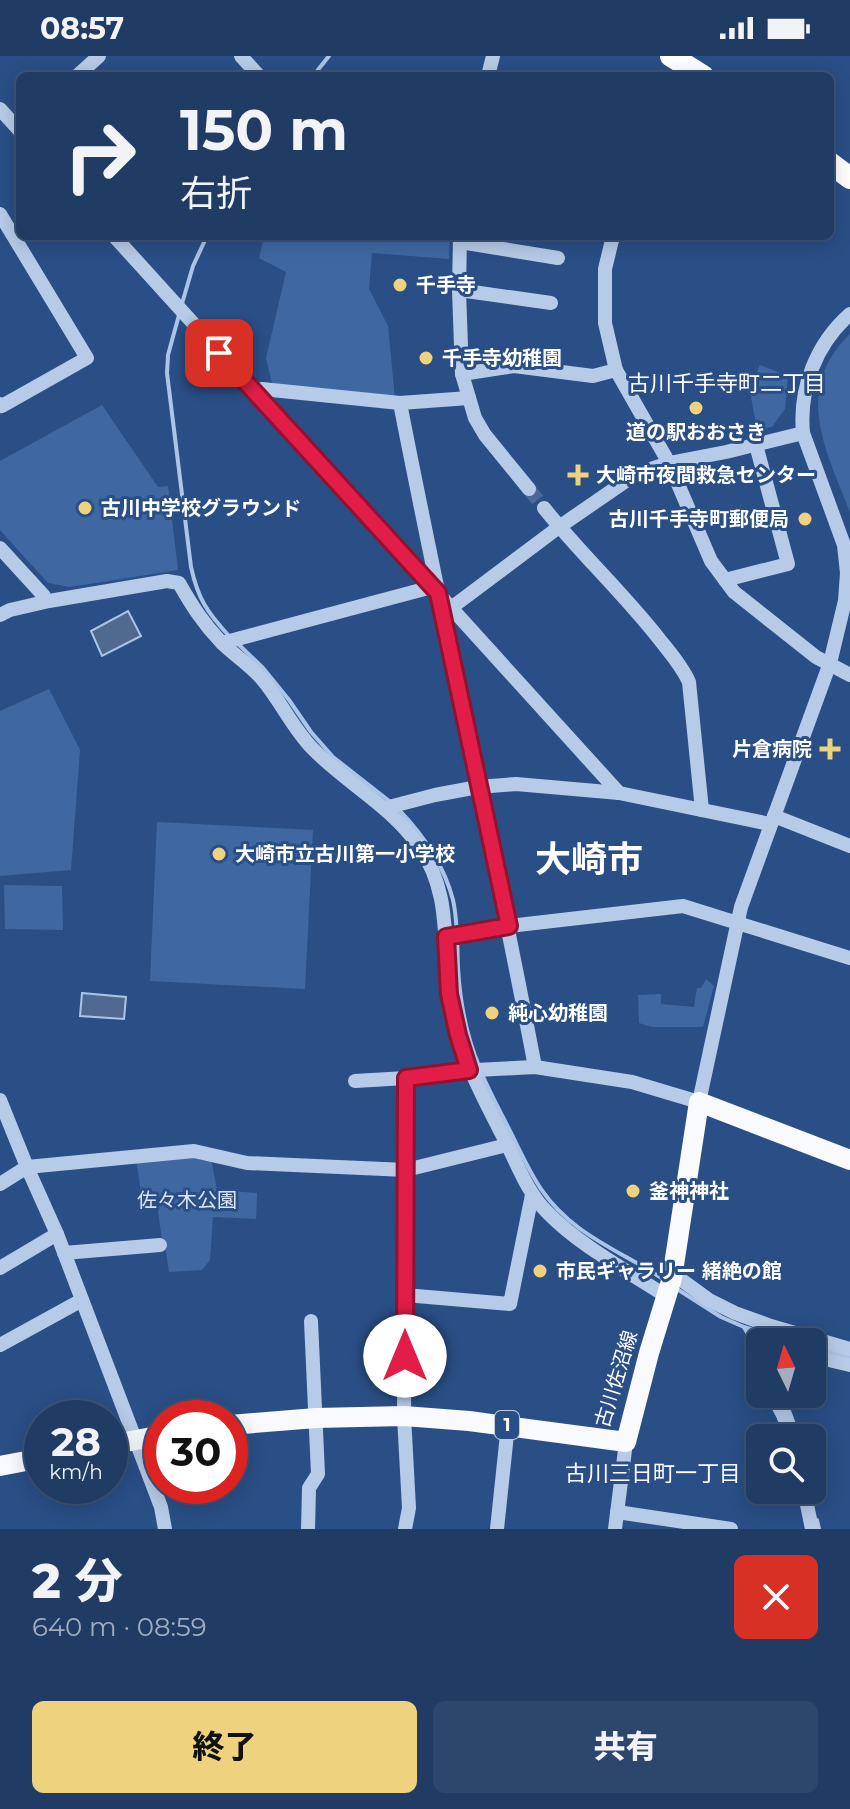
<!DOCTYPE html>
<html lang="ja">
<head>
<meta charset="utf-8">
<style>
	:root { --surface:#203b64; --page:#2d466d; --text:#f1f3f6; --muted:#a2adbf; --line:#3d5578; --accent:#eed27e }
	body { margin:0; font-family:Montserrat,"Noto Sans JP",sans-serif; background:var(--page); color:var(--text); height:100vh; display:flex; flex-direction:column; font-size:30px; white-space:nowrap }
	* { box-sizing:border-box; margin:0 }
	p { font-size:26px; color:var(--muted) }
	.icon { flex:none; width:44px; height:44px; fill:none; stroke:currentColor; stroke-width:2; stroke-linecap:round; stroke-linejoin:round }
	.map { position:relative; height:1473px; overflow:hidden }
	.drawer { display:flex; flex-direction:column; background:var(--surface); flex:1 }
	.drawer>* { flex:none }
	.hud { position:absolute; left:16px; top:16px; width:818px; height:168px; border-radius:12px; box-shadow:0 4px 20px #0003,0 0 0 2px var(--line); background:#203b64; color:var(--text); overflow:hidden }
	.needle { width:52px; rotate:355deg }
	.tools { position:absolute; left:746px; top:1272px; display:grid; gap:16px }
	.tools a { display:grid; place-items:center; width:80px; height:80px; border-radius:12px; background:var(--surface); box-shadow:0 4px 20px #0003,0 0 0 2px var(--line); font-size:40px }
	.speed { position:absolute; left:24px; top:1344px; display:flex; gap:16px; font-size:40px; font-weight:700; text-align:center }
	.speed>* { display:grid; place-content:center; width:104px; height:104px; border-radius:50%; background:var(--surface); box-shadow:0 4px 20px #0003,0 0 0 2px var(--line); line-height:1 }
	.speed small { font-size:20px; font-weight:400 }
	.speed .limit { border:12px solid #d22; background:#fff; color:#111 }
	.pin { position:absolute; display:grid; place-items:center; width:68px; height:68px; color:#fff; margin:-34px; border-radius:16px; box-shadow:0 4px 12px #0006 }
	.me { position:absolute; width:88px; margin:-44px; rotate:0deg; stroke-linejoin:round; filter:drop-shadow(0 0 6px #0008) }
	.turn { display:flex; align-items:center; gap:28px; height:168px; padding:0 32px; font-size:36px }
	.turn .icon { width:104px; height:104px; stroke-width:2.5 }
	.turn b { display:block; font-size:56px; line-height:68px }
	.round { display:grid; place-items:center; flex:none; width:84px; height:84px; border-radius:12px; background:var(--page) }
	.summary { display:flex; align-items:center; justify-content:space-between; height:136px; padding:0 32px }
	h1 { font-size:48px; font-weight:800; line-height:60px }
	.action { display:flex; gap:16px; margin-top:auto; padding:16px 32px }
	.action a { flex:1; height:92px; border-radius:12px; background:var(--accent); color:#111; font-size:32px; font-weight:800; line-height:92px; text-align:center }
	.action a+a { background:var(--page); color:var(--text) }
	.status { display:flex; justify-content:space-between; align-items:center; height:56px; padding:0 40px; background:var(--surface); direction:ltr }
	.status svg { height:22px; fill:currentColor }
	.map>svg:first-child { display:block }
	.green { fill:#3f68a2 }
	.water { fill:#4f6990; stroke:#abc5e8; stroke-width:2 }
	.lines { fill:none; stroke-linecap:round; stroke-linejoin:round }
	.stream { stroke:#abc5e8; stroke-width:4 }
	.minor-tunnel { stroke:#4a6998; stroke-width:14; stroke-dasharray:14 7; stroke-linecap:butt }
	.minor { stroke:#b6cbe8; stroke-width:14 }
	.major { stroke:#f8fafe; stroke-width:20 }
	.highway { stroke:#fff; stroke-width:22 }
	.route-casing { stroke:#92132f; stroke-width:20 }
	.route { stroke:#e11d48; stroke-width:14 }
	.poi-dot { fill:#eed27e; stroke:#2a4f86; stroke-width:3 }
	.labels { text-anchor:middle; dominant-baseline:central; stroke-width:6; stroke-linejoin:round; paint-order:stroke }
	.shield { fill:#2a4f86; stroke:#bfcadb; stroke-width:2 }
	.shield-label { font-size:18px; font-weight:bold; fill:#fff }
	.poi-label { font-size:20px; font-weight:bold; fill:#fff; stroke:#2a4f86; text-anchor:start }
	.park-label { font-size:20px; fill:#dae5f6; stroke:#2a4f86 }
	.street-label { font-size:20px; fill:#fff; stroke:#2a4f86 }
	.neighbourhood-label { font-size:22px; fill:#fff; stroke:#2a4f86 }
	.town-label { font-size:36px; font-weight:bold; fill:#fff; stroke:#2a4f86 }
</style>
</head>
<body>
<div class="status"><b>08:57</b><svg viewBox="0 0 49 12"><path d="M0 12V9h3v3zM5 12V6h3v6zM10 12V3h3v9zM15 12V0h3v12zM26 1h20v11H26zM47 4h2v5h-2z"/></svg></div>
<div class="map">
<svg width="850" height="1473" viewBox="0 0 850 1473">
	<rect width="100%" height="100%" fill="#2a4f86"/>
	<!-- green -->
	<g class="green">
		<path d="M264 180H450L449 203 372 197 369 233 388 270 395 343 272 327 266 302 286 216 259 202Z"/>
		<path d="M850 278V456C825 393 793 333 850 278Z"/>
		<path d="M760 309 788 320 785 353 772 371 757 374 748 325 756 318Z"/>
		<path d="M102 349 158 431 168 430 178 514 70 531 48 527 0 474V405Z"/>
		<path d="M49 633 80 694 71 814 0 820V655Z"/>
		<path d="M157 766 313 774 305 933 150 925Z"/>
		<path d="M4 829 62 830 63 874 5 873Z"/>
		<path d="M706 923 714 930 703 971H652L639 967 638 939 661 938V948L694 951 697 932H701Z"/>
		<path d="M194 1098 211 1103 217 1134 257 1137 256 1163 213 1161 210 1204 202 1214 169 1216 165 1190H163L155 1136 141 1137 136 1103Z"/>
	</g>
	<!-- water -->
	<g class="water">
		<path d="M128 555 141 580 102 600 91 575Z"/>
		<path d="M82 937 126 941 124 963 80 960Z"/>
	</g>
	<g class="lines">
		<!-- stream -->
		<g class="stream">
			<path d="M313 20 329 0"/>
			<path d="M181 251 193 210 207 180"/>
			<path d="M179 259 168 299 167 317 191 511C198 543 207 556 229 580"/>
			<path d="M236 586 263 612 289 644 311 676 333 701 393 748"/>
			<path d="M399 754C424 780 444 809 453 844 458 866 457 890 458 912 460 946 466 979 479 1010"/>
			<path d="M482 1018C490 1037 500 1055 509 1073 530 1115 540 1143 579 1172 606 1192 636 1205 663 1223"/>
			<path d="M677 1233 721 1261 744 1271 794 1286"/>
			<path d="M744 1271 760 1301"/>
			<path d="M812 1291 850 1300"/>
			<path d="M781 1338 788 1352 797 1376"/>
			<path d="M817 1464 819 1473"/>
		</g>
		<!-- minor-tunnel -->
		<path class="minor-tunnel" d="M529 433 544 452"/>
		<!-- minor -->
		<g class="minor">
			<path d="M241 0 259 20"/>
			<path d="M77 20 99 0"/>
			<path d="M488 20 493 0"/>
			<path d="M0 53 20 75"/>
			<path d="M0 158 87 302 2 350 0 348"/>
			<path d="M114 180 619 737"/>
			<path d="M460 180 459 234 462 318 475 362 485 379 529 433"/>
			<path d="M613 180 605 213V267L616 314"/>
			<path d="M460 186 558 202"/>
			<path d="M459 234 551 247"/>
			<path d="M462 318 514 310 593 320 616 314 669 407 711 505 734 536 816 601 850 619"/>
			<path d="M254 335 262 333 400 347 469 342"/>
			<path d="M400 347C443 568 493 789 535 1011"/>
			<path d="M544 452C581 498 624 538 660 584 671 598 682 610 689 626L702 754"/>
			<path d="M0 492 44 540"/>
			<path d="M725 524 788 508 756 389"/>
			<path d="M451 552 559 471 636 418 669 407 726 396 803 377"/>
			<path d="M0 559 10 554 49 545 167 525 179 527C192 550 203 567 221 586 234 599 250 609 262 623 280 644 292 671 312 692 346 727 390 749 419 790 451 837 443 883 449 936 455 992 482 1039 507 1088 519 1112 528 1137 547 1156 580 1190 626 1214 666 1240"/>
			<path d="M222 587 432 531"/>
			<path d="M385 752 435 739 478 731 516 728 619 737 770 768"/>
			<path d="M774 760 850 790"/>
			<path d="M446 881 509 870 683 850 850 902"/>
			<path d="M355 1025 406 1022 476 1014 535 1011 632 1026 699 1046 741 851 830 607 845 545 847 517 844 489 803 377C799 332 816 288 850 258"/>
			<path d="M0 1044 27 1111 57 1178 161 1451 165 1473"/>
			<path d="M0 1128 27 1111 194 1095 247 1107 406 1114 507 1089"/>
			<path d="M64 1197 160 1189"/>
			<path d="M0 1212 57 1178"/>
			<path d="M672 1217 709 1244 735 1257 771 1270 850 1293"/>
			<path d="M405 1239 510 1248 532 1139"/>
			<path d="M0 1289 82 1244"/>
			<path d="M812 1300 850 1309"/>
			<path d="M772 1338 783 1359 792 1382"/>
			<path d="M804 1434 812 1473"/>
			<path d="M617 1456 731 1473"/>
			<path d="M308 1473 309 1432 318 1418 311 1265"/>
			<path d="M405 1473 409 1452 404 1360 406 1022"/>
			<path d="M497 1473 508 1369"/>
			<path d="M615 1473 626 1386"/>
		</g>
		<!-- major -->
		<g class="major">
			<path d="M230 1369 316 1362 404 1360 469 1365 626 1386 649 1297 672 1222 699 1046 850 1104"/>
			<path d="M110 1389 162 1379"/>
			<path d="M0 1410 42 1402"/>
		</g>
		<!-- highway -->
		<g class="highway">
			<path d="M671 0 703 20"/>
			<path d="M830 107 850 122"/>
		</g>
	</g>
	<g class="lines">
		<defs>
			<path id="route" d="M219 297 438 537 509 870 446 881 449 938 458 979 469 1014 406 1022 405 1300"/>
		</defs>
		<!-- route casing -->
		<use href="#route" class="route-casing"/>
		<!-- route -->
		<use href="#route" class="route"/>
	</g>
	<!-- markers -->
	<g class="poi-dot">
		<circle cx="400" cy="229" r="8"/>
		<circle cx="426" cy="302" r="8"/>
		<circle cx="696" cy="352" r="8"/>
		<path d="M574 407h8v8h8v8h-8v8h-8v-8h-8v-8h8z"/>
		<circle cx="85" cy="452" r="8"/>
		<circle cx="805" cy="463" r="8"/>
		<path d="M826 681h8v8h8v8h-8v8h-8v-8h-8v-8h8z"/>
		<circle cx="219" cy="798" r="8"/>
		<circle cx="492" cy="957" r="8"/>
		<circle cx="633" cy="1135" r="8"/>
		<circle cx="540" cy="1215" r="8"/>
	</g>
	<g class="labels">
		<!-- shield labels -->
		<rect class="shield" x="495" y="1355" width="24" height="28" rx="6"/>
		<g class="shield-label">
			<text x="507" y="1369">1</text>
		</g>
		<!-- poi labels -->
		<g class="poi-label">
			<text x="416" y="229">千手寺</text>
			<text x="442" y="302">千手寺幼稚園</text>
			<text x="696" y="376" text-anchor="middle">道の駅おおさき</text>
			<text x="596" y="419">大崎市夜間救急センター</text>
			<text x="101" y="452">古川中学校グラウンド</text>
			<text x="789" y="463" text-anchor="end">古川千手寺町郵便局</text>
			<text x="812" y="693" text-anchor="end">片倉病院</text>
			<text x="235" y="798">大崎市立古川第一小学校</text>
			<text x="508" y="957">純心幼稚園</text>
			<text x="649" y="1135">釜神神社</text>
			<text x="556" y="1215">市民ギャラリー 緒絶の館</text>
		</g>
		<!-- park labels -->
		<g class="park-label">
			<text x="187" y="1144">佐々木公園</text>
		</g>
		<!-- street labels -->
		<g class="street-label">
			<text transform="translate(616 1323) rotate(-73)">古川佐沼線</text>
		</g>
		<!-- neighbourhood labels -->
		<g class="neighbourhood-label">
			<text x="727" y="327">古川千手寺町二丁目</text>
			<text x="653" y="1417">古川三日町一丁目</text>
		</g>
		<!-- town labels -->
		<g class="town-label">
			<text x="589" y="803">大崎市</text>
		</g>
	</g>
</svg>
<div class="tools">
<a><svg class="needle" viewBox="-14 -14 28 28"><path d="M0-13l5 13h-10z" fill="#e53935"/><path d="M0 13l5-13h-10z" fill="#a2adbf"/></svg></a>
<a><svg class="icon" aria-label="search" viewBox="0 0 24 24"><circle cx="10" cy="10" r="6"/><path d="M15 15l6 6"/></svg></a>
</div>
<div class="speed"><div>28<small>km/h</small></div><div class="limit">30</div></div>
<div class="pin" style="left:219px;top:297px;background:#d93025"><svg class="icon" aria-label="arrive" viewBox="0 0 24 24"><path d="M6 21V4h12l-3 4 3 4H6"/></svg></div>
<svg class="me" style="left:405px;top:1300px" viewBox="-20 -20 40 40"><circle r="19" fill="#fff"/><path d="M0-13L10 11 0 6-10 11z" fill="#e11d48"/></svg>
<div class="hud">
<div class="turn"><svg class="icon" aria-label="right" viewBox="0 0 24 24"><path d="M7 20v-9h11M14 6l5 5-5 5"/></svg><div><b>150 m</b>右折</div></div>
</div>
</div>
<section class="drawer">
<div class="summary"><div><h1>2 分</h1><p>640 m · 08:59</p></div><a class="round" style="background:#d93025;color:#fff"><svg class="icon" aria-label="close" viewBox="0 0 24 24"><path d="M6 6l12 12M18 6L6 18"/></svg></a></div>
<div class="action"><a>終了</a><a>共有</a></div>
</section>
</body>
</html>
